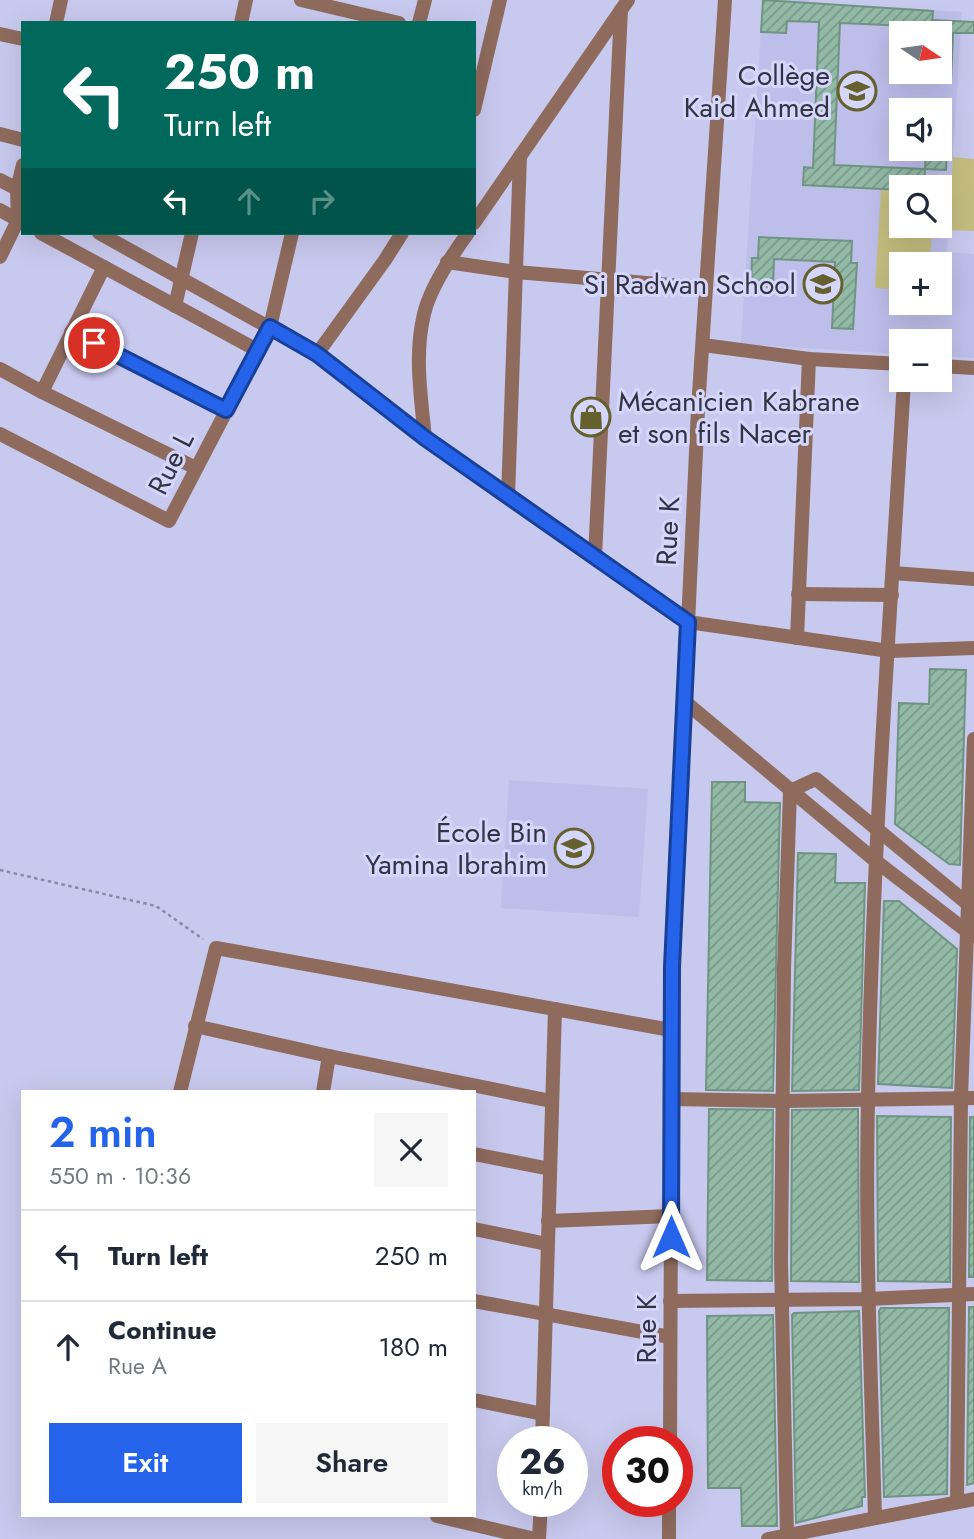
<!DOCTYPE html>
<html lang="en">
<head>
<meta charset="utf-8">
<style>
	:root { --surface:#fff; --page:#f6f6f7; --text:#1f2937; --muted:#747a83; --line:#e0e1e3; --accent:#2563eb }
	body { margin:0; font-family:Jost,sans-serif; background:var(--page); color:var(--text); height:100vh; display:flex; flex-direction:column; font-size:26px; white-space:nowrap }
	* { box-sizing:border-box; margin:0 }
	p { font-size:23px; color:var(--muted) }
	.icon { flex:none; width:38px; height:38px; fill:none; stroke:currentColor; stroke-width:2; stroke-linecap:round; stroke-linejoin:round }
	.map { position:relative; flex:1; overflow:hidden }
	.sheet { position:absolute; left:21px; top:1090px; width:455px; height:427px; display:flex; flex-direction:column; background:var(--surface); border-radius:0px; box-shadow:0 7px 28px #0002 }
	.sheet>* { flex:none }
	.guide { position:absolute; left:21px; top:21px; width:455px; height:214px; border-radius:0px; box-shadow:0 7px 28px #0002; background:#00695c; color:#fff; overflow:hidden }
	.needle { width:46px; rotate:103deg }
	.controls { position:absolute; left:889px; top:21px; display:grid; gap:14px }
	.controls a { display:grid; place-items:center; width:63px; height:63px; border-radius:0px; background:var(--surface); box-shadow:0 7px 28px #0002; font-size:35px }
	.speed { position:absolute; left:497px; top:1426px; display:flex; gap:14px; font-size:35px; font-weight:700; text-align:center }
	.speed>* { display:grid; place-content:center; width:91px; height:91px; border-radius:50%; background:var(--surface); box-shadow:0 7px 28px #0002; line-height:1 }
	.speed small { font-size:18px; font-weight:400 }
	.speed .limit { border:10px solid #d22; background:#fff; color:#111 }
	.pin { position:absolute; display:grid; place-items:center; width:60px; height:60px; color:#fff; margin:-30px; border:4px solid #fff; border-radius:50%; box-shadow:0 2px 7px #0007 }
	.me { position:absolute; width:77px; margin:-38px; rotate:0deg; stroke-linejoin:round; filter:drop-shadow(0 0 5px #0008) }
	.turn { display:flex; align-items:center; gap:24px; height:147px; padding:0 28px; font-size:32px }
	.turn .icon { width:91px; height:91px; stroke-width:2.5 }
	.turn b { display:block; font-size:49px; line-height:60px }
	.lanes { display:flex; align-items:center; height:66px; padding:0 28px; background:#0003; justify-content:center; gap:35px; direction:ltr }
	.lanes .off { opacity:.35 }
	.round { display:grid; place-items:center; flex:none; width:74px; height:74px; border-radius:0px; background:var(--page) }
	.head { display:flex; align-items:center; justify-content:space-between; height:119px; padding:0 28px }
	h1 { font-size:42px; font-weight:600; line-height:52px; color:var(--accent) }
	.action { display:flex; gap:14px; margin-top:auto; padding:14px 28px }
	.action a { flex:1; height:80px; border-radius:0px; background:var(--accent); color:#fff; font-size:28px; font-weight:600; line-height:80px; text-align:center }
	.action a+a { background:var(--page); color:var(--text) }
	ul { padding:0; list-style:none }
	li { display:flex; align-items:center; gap:21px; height:91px; padding:0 28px; border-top:2px solid var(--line) }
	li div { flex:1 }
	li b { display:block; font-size:26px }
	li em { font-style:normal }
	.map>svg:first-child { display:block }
	.built { fill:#bdbeea; fill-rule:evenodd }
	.garden { fill:#c4bd7f }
	.building { fill:url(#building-hatch); stroke:#6f9582; stroke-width:2 }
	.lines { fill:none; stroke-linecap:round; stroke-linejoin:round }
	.path { stroke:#8889a4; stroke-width:2.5; stroke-dasharray:3.5 3.5; stroke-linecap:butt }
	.street { stroke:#8e6b5d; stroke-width:14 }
	.route-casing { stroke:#184099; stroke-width:18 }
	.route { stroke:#2563eb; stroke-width:12 }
	.labels { text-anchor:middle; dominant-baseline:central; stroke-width:6; stroke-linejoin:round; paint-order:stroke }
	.poi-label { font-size:28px; fill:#333442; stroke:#d5d6fb; text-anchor:end }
	.street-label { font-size:28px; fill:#333442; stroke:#d5d6fb }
</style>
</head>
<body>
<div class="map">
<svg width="974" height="1539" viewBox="0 0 974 1539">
	<defs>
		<pattern id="building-hatch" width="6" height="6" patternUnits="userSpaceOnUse" patternTransform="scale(1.75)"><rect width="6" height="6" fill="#93baa6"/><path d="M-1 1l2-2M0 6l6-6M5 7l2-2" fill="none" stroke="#799889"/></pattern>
	</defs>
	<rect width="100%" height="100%" fill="#c8c9ee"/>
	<!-- built -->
	<g class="built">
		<path d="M763 0H809L810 3 962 12 947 252 974 254V358L940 356V341H901V354L741 344ZM901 33H940V72H901ZM901 110H940V149H901ZM901 187H940V226H901ZM901 264H940V303H901Z"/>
		<path d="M509 780 648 789 639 917 501 908Z"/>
	</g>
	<!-- garden -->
	<g class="garden">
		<path d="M953 157 974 159V231L948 230Z"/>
		<path d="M881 190 901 191V226H932L930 264H901V290L875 288Z"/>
	</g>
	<!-- building -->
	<g class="building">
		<path d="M763 0 933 11 932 27 840 23 834 165 925 169 924 187H901V190L803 185 804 167 813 168 819 22 787 21 786 33 761 32Z"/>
		<path d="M932 20 974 22V33H953L951 82H940V33H932Z"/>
		<path d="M926 149H947L946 170 925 169Z"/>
		<path d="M759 237 852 241 851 263H857L853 329 832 328 835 262 774 259 773 287 751 285 752 258H758Z"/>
		<path d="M930 669 966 670 960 865 949 864 895 824 899 703 929 704Z"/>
		<path d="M712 782H745V802L780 803 773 1091 706 1090Z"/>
		<path d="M798 853 836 854 835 883H865L859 1090 792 1091Z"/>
		<path d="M884 901H899L957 949 952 1088 878 1084Z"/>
		<path d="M709 1109 773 1110 772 1281 707 1280Z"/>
		<path d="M858 1109 859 1282 791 1281 792 1110Z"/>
		<path d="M877 1116 951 1117 950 1282 878 1281Z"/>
		<path d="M970 1117H974V1277H969Z"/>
		<path d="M969 1307H974V1483L967 1485Z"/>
		<path d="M881 1308H949L947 1494 884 1497 879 1311Z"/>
		<path d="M859 1311 865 1497H862V1506L796 1523 792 1315 794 1313Z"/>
		<path d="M773 1315 777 1526H742L741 1488H708L707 1316Z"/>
	</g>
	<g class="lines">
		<!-- path -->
		<path class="path" d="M0 870 156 906 203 939"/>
		<!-- street -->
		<g class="street">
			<path d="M301 0 399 23"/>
			<path d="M56 23 61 0"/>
			<path d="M241 23 246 0"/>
			<path d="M419 23 425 0"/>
			<path d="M0 34 23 39"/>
			<path d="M474 110 500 0"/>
			<path d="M0 134 23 140"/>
			<path d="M0 180 23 192"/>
			<path d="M0 210 23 223"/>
			<path d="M474 223 628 0"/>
			<path d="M41 233 257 350"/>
			<path d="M99 233 317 354 425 438"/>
			<path d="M468 233C452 255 430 288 424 314 414 355 421 397 425 438L688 622 889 651 974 648"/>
			<path d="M0 257 18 220 17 189 23 165"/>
			<path d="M447 262 516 272 706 288"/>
			<path d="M175 306 192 233"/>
			<path d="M71 332 226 409"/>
			<path d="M703 345 809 359 901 364"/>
			<path d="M317 354 385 260 402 233"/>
			<path d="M940 366 974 368"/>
			<path d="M0 369 42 392 196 468"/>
			<path d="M42 392 104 267"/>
			<path d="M0 434 169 521 270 327 292 233"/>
			<path d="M508 497 520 156"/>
			<path d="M595 557 621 10"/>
			<path d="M893 573 974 579"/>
			<path d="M798 594 892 595"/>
			<path d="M797 638 809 359"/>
			<path d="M684 701 877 862 973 936"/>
			<path d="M195 1026 329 1056 551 1101"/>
			<path d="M180 1092 216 948 671 1030"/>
			<path d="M323 1092 329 1056"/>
			<path d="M671 1099 783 1101 974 1098"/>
			<path d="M474 1154 550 1169"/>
			<path d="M548 1221 671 1216"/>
			<path d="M474 1229 547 1244"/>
			<path d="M474 1301 670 1337"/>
			<path d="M670 1301 868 1299 974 1294"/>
			<path d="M474 1400 543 1414"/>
			<path d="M542 1442 555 1009"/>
			<path d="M670 1442 672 967 698 409 725 0"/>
			<path d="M957 1502 961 1098 974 739"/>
			<path d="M437 1516 535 1539"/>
			<path d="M875 1518C871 1379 865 1240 868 1100 872 860 890 620 904 380"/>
			<path d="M787 1535 781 1261 784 969 790 791 816 779 974 909"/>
			<path d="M539 1539 541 1502"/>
			<path d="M669 1539V1502"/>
			<path d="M768 1539 974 1499"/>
		</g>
	</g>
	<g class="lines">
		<defs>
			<path id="route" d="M94 343 226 410 270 327 317 354 425 438 688 622 672 967 671 1237"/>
		</defs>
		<!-- route casing -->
		<use href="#route" class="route-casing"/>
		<!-- route -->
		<use href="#route" class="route"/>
	</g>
	<!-- icons -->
	<defs>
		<symbol id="school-ring" viewBox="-11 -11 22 22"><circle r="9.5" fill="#d5d6fb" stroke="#65602d" stroke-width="1.5"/><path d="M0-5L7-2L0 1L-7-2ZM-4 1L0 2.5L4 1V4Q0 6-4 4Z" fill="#65602d"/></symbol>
		<symbol id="shop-ring" viewBox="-11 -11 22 22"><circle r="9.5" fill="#d5d6fb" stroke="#65602d" stroke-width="1.5"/><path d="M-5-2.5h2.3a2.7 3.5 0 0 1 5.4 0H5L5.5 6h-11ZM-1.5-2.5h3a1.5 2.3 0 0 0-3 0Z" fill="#65602d"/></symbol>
	</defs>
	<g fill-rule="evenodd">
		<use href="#school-ring" x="835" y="69" width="44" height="44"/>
		<use href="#school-ring" x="801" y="262" width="44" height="44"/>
		<use href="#shop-ring" x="569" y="395" width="44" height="44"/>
		<use href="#school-ring" x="552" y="826" width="44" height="44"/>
	</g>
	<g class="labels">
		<!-- poi labels -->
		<g class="poi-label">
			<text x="830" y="75">Collège<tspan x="830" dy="32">Kaid Ahmed</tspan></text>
			<text x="796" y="284">Si Radwan School</text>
			<text x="618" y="401" text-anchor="start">Mécanicien Kabrane<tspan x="618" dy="32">et son fils Nacer</tspan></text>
			<text x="547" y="832">École Bin<tspan x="547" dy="32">Yamina Ibrahim</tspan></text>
		</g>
		<!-- street labels -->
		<g class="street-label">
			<text transform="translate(171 463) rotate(-63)">Rue L</text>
			<text transform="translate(668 531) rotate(-87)">Rue K</text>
			<text transform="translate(646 1329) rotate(-90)">Rue K</text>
		</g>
	</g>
</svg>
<div class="controls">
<a><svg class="needle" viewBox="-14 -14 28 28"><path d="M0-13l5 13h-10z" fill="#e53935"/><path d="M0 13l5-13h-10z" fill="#747a83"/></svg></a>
<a><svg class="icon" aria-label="sound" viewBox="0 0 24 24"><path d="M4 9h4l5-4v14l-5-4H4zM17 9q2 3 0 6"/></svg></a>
<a><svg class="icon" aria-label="search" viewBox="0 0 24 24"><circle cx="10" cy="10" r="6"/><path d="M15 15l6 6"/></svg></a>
<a>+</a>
<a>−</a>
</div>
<div class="speed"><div>26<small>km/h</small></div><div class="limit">30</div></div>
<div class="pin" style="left:94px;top:343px;background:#d93025"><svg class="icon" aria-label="arrive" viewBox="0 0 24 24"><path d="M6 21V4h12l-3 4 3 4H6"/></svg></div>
<svg class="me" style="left:671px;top:1237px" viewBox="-20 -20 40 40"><path d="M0-17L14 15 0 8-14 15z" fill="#2563eb" stroke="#fff" stroke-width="4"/></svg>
<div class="guide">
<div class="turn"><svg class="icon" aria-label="left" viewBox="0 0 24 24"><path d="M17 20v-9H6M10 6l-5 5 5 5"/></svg><div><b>250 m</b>Turn left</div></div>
<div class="lanes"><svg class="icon" aria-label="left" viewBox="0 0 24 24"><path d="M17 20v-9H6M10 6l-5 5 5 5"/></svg><svg class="icon off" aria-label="ahead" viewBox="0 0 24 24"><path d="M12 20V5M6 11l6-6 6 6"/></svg><svg class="icon off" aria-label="right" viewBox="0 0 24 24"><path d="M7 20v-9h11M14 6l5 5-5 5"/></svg></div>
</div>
<section class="sheet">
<div class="head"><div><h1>2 min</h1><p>550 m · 10:36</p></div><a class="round"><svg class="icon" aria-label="close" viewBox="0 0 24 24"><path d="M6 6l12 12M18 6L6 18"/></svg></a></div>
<ul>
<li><svg class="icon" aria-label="left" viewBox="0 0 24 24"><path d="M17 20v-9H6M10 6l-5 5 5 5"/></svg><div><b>Turn left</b></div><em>250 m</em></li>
<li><svg class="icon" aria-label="ahead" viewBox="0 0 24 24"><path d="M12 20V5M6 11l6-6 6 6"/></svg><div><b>Continue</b><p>Rue A</p></div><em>180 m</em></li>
</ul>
<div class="action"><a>Exit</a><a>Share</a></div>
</section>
</div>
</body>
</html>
